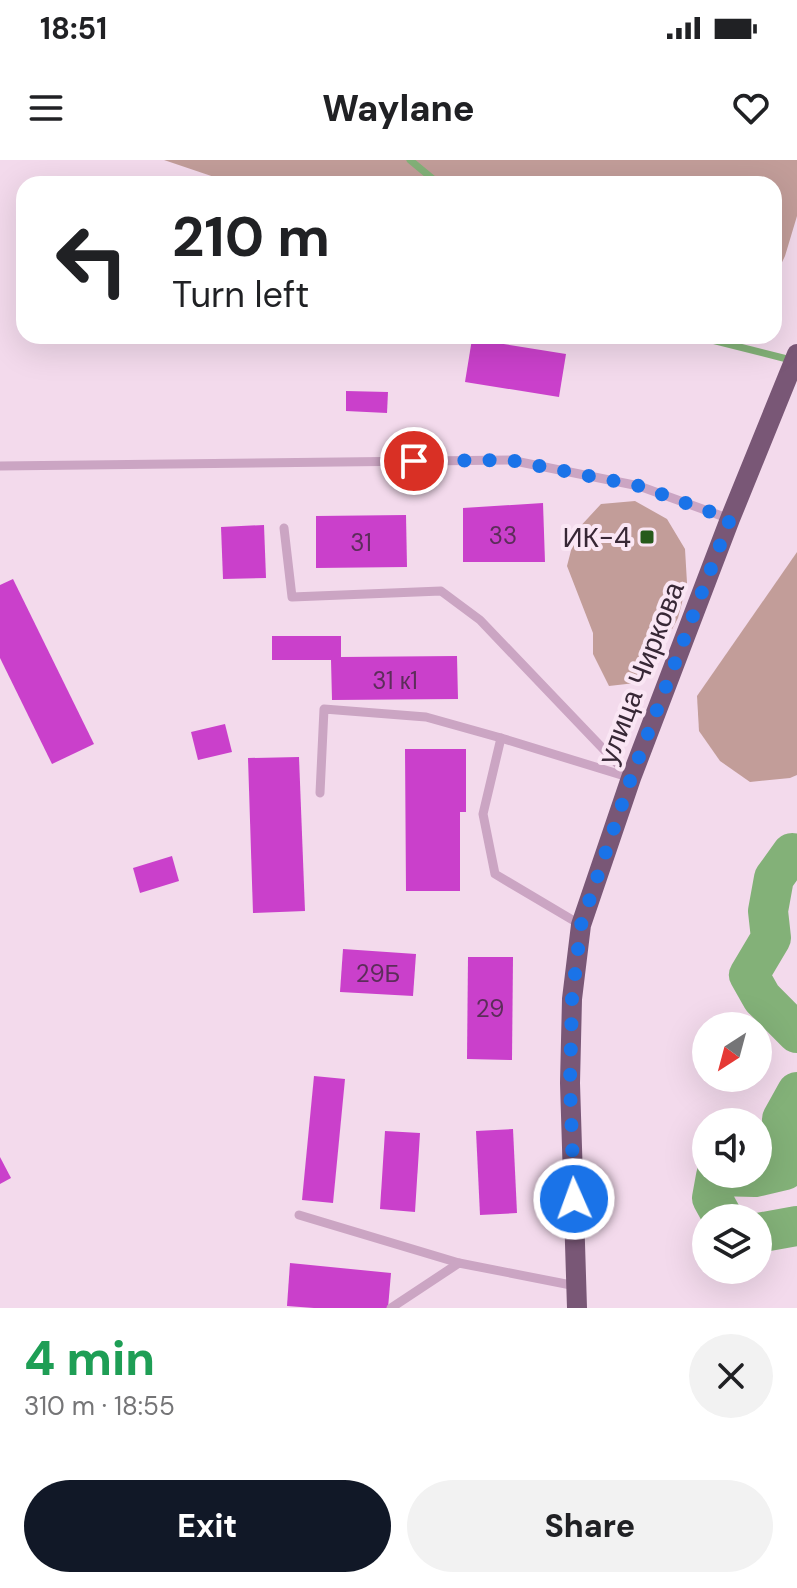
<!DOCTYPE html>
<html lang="en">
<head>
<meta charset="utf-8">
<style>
	:root { --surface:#fff; --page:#f2f2f2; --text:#202124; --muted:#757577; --accent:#111827 }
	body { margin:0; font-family:"DM Sans",sans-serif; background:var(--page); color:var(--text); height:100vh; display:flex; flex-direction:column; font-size:30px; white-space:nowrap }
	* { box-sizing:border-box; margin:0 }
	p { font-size:26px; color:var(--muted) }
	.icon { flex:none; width:44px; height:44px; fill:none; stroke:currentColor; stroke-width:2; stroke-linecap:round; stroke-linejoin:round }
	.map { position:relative; height:1148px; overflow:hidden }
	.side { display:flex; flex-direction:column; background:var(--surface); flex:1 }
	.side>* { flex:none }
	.top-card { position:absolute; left:16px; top:16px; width:766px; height:168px; border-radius:24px; box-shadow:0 8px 32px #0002; background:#fff; color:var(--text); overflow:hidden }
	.needle { width:52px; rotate:216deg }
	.tools { position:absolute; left:692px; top:852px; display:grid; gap:16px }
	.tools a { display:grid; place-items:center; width:80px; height:80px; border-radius:50%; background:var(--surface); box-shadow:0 8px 32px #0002; font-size:40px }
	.pin { position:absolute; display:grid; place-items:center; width:68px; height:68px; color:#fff; margin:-34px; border:4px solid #fff; border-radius:50%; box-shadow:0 2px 8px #0007 }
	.me { position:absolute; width:88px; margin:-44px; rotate:358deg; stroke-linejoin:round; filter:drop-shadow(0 0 6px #0008) }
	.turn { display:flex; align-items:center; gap:28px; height:168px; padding:0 24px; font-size:36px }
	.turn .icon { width:104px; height:104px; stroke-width:2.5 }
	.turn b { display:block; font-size:56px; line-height:68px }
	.round { display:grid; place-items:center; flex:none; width:84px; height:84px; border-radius:42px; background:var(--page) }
	.summary { display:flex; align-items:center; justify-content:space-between; height:136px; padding:0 24px }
	h1 { font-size:48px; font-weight:800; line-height:60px; color:#1e9e55 }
	.button { display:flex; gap:16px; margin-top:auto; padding:16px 24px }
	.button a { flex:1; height:92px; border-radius:48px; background:var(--accent); color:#fff; font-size:32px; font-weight:800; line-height:92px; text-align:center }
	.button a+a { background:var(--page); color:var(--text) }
	.status { display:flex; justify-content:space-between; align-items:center; height:56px; padding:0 40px; background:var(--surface); direction:ltr }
	.status svg { height:22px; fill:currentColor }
	header { display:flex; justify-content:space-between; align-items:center; height:104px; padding:0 24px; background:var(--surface); font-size:36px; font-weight:800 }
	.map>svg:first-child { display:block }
	.green { fill:#c29d99 }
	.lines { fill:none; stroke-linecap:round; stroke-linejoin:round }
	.stream { stroke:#83b178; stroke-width:7 }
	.river { stroke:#83b178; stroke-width:40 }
	.building { fill:#ca40cb }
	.service { stroke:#cba5c3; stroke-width:9 }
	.primary { stroke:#795776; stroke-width:20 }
	.route { stroke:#1a73e8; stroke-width:14; stroke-dasharray:0 25.2 }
	.poi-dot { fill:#265a1b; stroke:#fae6f4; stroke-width:3 }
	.labels { text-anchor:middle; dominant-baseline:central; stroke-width:8; stroke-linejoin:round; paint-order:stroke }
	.number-label { font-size:24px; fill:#5c2d5a }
	.poi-label { font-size:28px; fill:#372735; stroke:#fae6f4; text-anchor:end }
	.street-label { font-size:28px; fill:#372735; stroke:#fae6f4 }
</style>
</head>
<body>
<div class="status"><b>18:51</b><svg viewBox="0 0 49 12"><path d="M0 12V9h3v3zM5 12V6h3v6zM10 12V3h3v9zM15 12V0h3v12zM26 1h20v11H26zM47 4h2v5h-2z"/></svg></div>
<header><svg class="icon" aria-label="menu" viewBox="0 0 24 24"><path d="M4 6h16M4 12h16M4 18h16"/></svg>Waylane<svg class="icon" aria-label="heart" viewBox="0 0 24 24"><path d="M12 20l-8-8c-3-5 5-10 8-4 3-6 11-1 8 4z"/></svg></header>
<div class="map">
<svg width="797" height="1148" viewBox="0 0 797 1148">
	<rect width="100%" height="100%" fill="#f3daec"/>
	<!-- green -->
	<g class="green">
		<path d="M164 0H797V56L785 96 774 119V24H235Z"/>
		<path d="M635 341 667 359 685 389 687 423 678 458 644 522 609 526 593 494V473L567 406 576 371 601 344Z"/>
		<path d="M797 392V615L790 618 750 622 720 601 699 571 697 536Z"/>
	</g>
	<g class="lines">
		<!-- stream -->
		<g class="stream">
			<path d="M410 0 439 24"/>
			<path d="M696 176 791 200"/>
		</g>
		<!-- river -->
		<g class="river">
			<path d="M797 696 792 693 774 718 768 751 771 778 749 815 762 838 797 873"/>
			<path d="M723 1058 712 1038 716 1016 755 1017 785 1010 782 959 797 932"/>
			<path d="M758 1073 797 1066"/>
		</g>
	</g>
	<!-- building -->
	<g class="building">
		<path d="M472 179 566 194 559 237 465 222Z"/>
		<path d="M346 231 388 232 387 253 346 251Z"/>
		<path d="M543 343 545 402H463V348Z"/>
		<path d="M406 355 407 407 316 408V356Z"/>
		<path d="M264 365 266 418 223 419 221 367Z"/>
		<path d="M13 419 94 584 52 604 0 498V425Z"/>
		<path d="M272 476H341V497L457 496 458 539 332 540 331 500H272Z"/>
		<path d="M225 564 232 592 198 600 191 572Z"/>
		<path d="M405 589H466V652H460V731H406Z"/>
		<path d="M299 597 305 751 253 753 248 598Z"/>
		<path d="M172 696 179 721 140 733 133 708Z"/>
		<path d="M343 789 416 794 413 836 340 832Z"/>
		<path d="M468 797H513L512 900 467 899Z"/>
		<path d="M314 916 345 919 333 1043 302 1040Z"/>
		<path d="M513 969 517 1053 480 1055 476 971Z"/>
		<path d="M385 971 420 973 415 1052 380 1049Z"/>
		<path d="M0 997 11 1018 0 1024Z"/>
		<path d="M290 1103 391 1113 388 1148H314L287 1146Z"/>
	</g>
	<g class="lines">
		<!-- service -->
		<g class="service">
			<path d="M0 306 510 300 639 326 730 359"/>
			<path d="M284 368 292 437 441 431 480 460 631 618"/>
			<path d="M320 633 324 549 426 557 501 578"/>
			<path d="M581 765 495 714 483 654 501 578 628 617"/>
			<path d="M299 1055 459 1103"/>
			<path d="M391 1148 459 1103 576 1126"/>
		</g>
		<!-- primary -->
		<path class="primary" d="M577 1148 570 923 572 839 581 765 631 618 730 359 797 194"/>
	</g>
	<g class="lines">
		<!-- route -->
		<path class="route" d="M414 301 510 300 639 326 730 359 631 618 581 765 572 839 570 923 574 1039"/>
	</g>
	<!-- markers -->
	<rect class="poi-dot" x="639" y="369" width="16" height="16" rx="4"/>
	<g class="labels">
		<!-- number labels -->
		<g class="number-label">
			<text x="503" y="375">33</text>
			<text x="361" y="382">31</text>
			<text x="395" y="520">31 к1</text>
			<text x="378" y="813">29Б</text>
			<text x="490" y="848">29</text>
		</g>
		<!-- poi labels -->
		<g class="poi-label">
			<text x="631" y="377">ИК-4</text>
		</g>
		<!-- street labels -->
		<g class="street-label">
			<text transform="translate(641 513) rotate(-69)">улица Чиркова</text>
		</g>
	</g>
</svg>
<div class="tools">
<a><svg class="needle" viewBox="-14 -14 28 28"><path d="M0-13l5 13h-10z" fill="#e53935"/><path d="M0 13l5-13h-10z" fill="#757577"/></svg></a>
<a><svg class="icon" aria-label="sound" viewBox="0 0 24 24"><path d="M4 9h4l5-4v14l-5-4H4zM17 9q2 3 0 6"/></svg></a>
<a><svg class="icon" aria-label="layers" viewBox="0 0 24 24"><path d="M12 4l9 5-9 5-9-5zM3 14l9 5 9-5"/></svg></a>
</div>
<div class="pin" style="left:414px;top:301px;background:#d93025"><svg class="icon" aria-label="arrive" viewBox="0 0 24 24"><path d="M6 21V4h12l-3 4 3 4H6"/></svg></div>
<svg class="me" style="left:574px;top:1039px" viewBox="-20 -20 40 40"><circle r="17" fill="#1a73e8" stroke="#fff" stroke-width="3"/><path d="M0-11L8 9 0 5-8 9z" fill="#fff"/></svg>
<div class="top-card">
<div class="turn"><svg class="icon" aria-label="left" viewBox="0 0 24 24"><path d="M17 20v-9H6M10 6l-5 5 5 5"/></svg><div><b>210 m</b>Turn left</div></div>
</div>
</div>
<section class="side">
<div class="summary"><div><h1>4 min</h1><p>310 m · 18:55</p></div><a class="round"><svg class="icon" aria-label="close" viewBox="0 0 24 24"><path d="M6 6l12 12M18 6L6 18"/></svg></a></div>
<div class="button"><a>Exit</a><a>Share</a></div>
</section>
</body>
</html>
